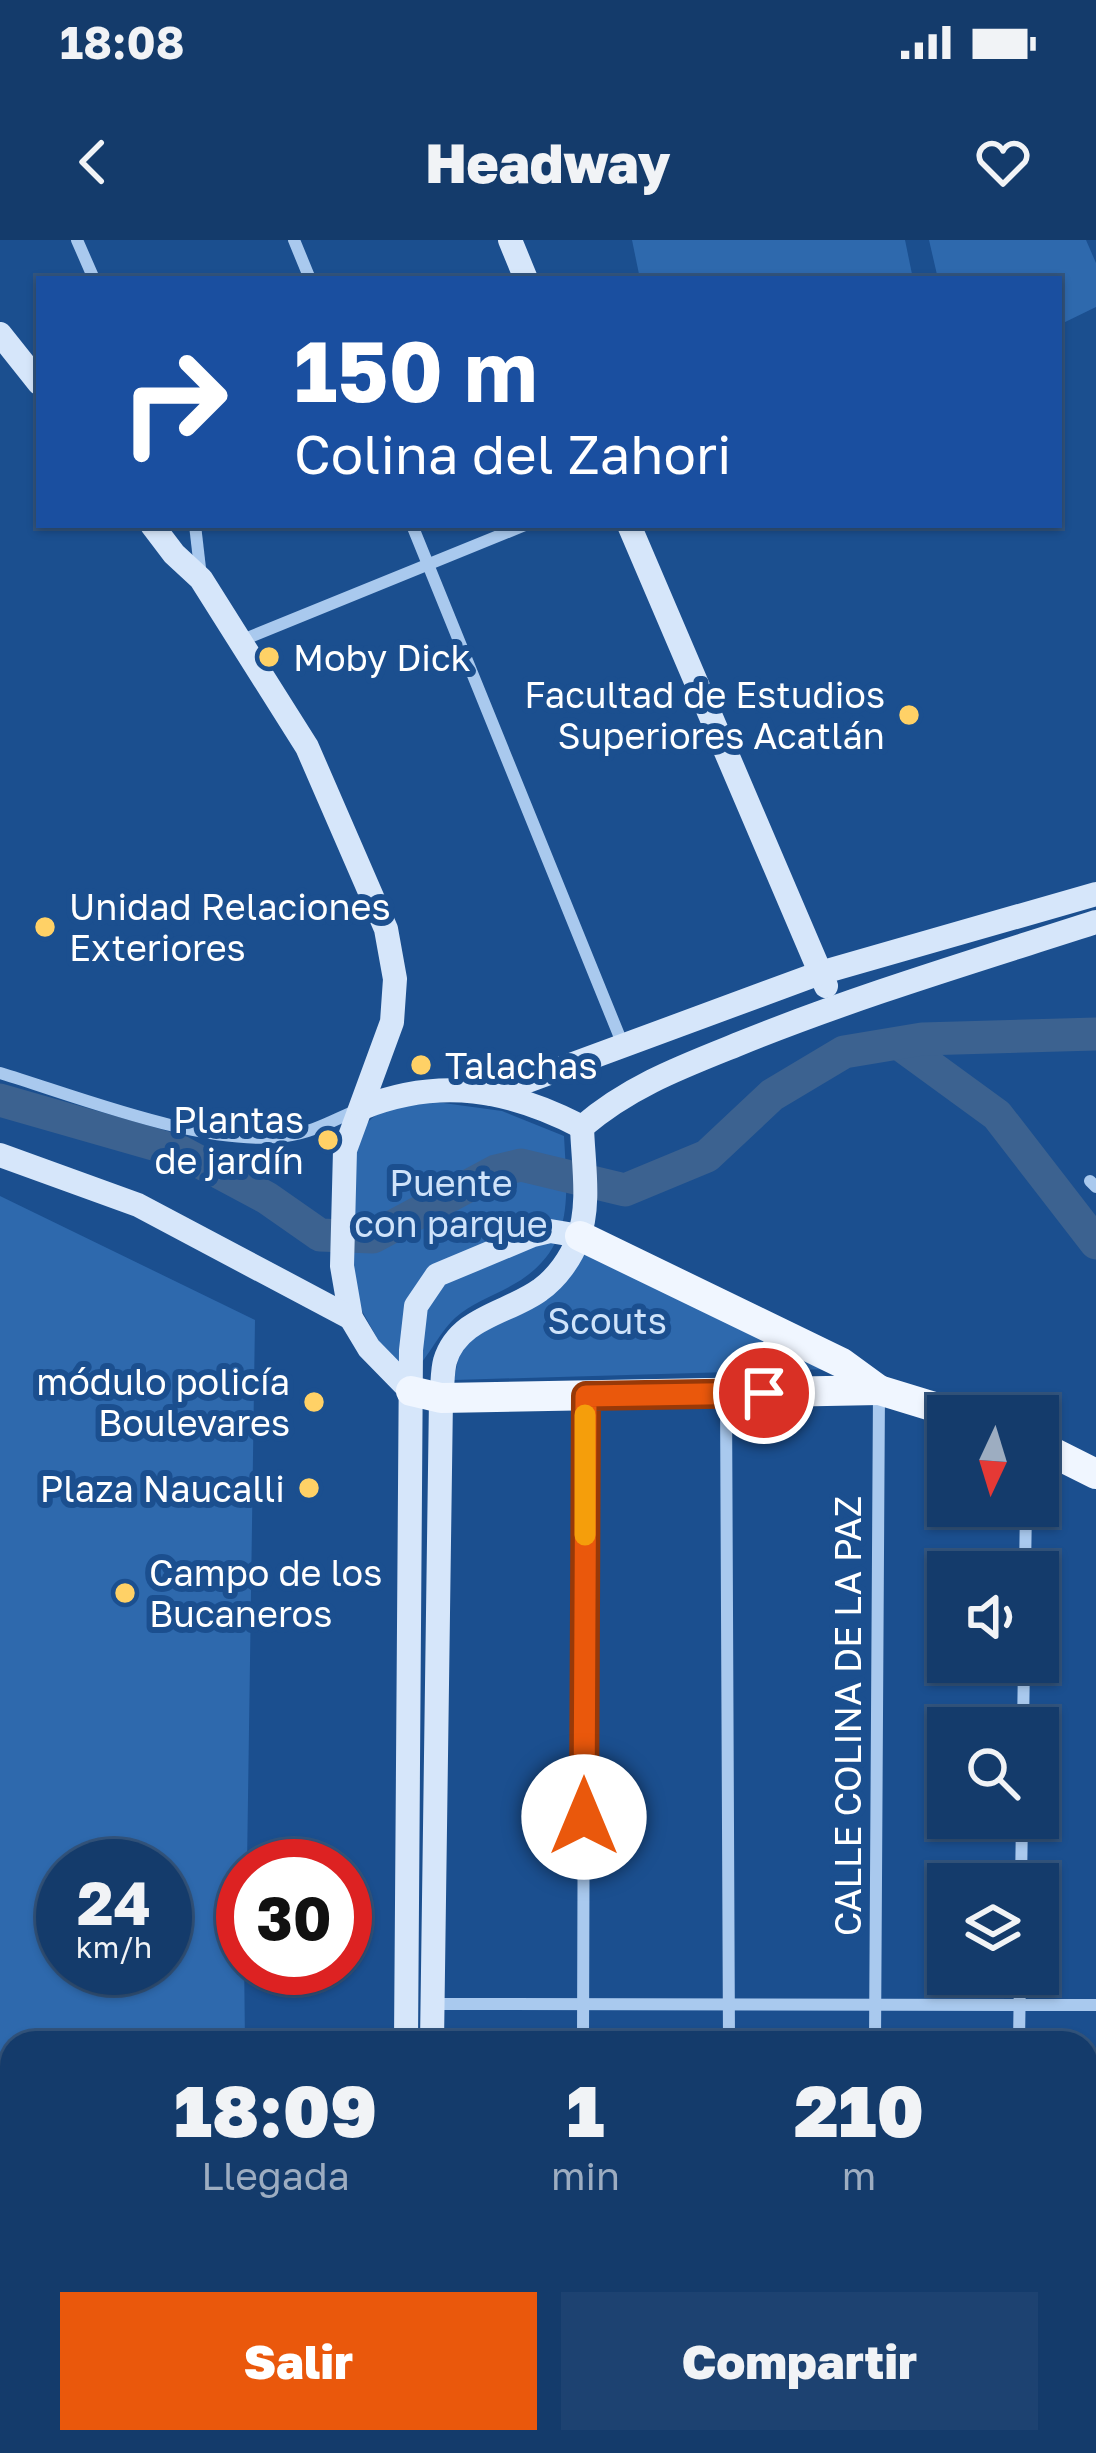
<!DOCTYPE html>
<html lang="es">
<head>
<meta charset="utf-8">
<style>
	:root { --surface:#143b6b; --page:#1d4271; --text:#f1f3f6; --muted:#9dadc1; --line:#33557e; --accent:#ea580c }
	body { margin:0; font-family:"Golos Text",sans-serif; background:var(--page); color:var(--text); height:100vh; display:flex; flex-direction:column; font-size:45px; white-space:nowrap }
	* { box-sizing:border-box; margin:0 }
	p { font-size:39px; color:var(--muted) }
	.icon { flex:none; width:66px; height:66px; fill:none; stroke:currentColor; stroke-width:2; stroke-linecap:round; stroke-linejoin:round }
	.map { position:relative; flex:1; overflow:hidden }
	.sheet { position:absolute; left:0px; top:1791px; width:1098px; height:423px; display:flex; flex-direction:column; background:var(--surface); border-radius:36px 36px 0 0; box-shadow:0 3px 9px #0004,0 0 0 3px var(--line) }
	.sheet>* { flex:none }
	.banner { position:absolute; left:36px; top:36px; width:1026px; height:252px; border-radius:0px; box-shadow:0 3px 9px #0004,0 0 0 3px var(--line); background:#1a4fa0; color:#fff; overflow:hidden }
	.needle { width:78px; rotate:184deg }
	.fabs { position:absolute; left:927px; top:1155px; display:grid; gap:24px }
	.fabs a { display:grid; place-items:center; width:132px; height:132px; border-radius:0px; background:var(--surface); box-shadow:0 3px 9px #0004,0 0 0 3px var(--line); font-size:60px }
	.speed { position:absolute; left:36px; top:1599px; display:flex; gap:24px; font-size:60px; font-weight:700; text-align:center }
	.speed>* { display:grid; place-content:center; width:156px; height:156px; border-radius:50%; background:var(--surface); box-shadow:0 3px 9px #0004,0 0 0 3px var(--line); line-height:1 }
	.speed small { font-size:30px; font-weight:400 }
	.speed .limit { border:18px solid #d22; background:#fff; color:#111 }
	.pin { position:absolute; display:grid; place-items:center; width:102px; height:102px; color:#fff; margin:-51px; border:6px solid #fff; border-radius:50%; box-shadow:0 3px 12px #0007 }
	.me { position:absolute; width:132px; margin:-66px; rotate:0deg; stroke-linejoin:round; filter:drop-shadow(0 0 9px #0008) }
	.turn { display:flex; align-items:center; gap:42px; height:252px; padding:0 60px; font-size:54px }
	.turn .icon { width:156px; height:156px; stroke-width:2.5 }
	.turn b { display:block; font-size:84px; line-height:102px }
	.eta { display:flex; justify-content:space-evenly; align-items:center; height:204px; text-align:center }
	.eta b { font-size:72px; font-weight:800; line-height:84px }
	.button { display:flex; gap:24px; margin-top:auto; padding:24px 60px }
	.button a { flex:1; height:138px; border-radius:0px; background:var(--accent); color:#fff; font-size:48px; font-weight:800; line-height:138px; text-align:center }
	.button a+a { background:var(--page); color:var(--text) }
	.status { display:flex; justify-content:space-between; align-items:center; height:84px; padding:0 60px; background:var(--surface); direction:ltr }
	.status svg { height:33px; fill:currentColor }
	header { display:flex; justify-content:space-between; align-items:center; height:156px; padding:0 60px; background:var(--surface); font-size:54px; font-weight:800 }
	.map>svg:first-child { display:block }
	.green { fill:#2e69ad; fill-rule:evenodd }
	.lines { fill:none; stroke-linecap:round; stroke-linejoin:round }
	.river { stroke:#3c6290; stroke-width:33 }
	.minor { stroke:#a9c9ee; stroke-width:12 }
	.secondary { stroke:#d6e6fa; stroke-width:24 }
	.primary { stroke:#f0f6ff; stroke-width:30 }
	.route-casing { stroke:#983908; stroke-width:30 }
	.route { stroke:#ea580c; stroke-width:21 }
	.slow { stroke:#f59e0b; stroke-width:21 }
	.poi-dot { fill:#ffd166; stroke:#1b4f8f; stroke-width:4.5 }
	.labels { text-anchor:middle; dominant-baseline:central; stroke-width:12; stroke-linejoin:round; paint-order:stroke }
	.poi-label { font-size:36px; fill:#fff; stroke:#1b4f8f; text-anchor:start }
	.park-label { font-size:36px; fill:#cfe3fa; stroke:#1b4f8f }
	.street-label { font-size:36px; fill:#fff; stroke:#1b4f8f }
</style>
</head>
<body>
<div class="status"><b>18:08</b><svg viewBox="0 0 49 12"><path d="M0 12V9h3v3zM5 12V6h3v6zM10 12V3h3v9zM15 12V0h3v12zM26 1h20v11H26zM47 4h2v5h-2z"/></svg></div>
<header><svg class="icon" aria-label="back" viewBox="0 0 24 24"><path d="M15 5l-7 7 7 7"/></svg>Headway<svg class="icon" aria-label="heart" viewBox="0 0 24 24"><path d="M12 20l-8-8c-3-5 5-10 8-4 3-6 11-1 8 4z"/></svg></header>
<div class="map">
<svg width="1096" height="2213" viewBox="0 0 1096 2213">
	<rect width="100%" height="100%" fill="#1b4f8f"/>
	<!-- green -->
	<g class="green">
		<path d="M632 0H905L913 39H640Z"/>
		<path d="M929 0H1086L1096 23V67L1059 85V39H938Z"/>
		<path d="M414 859 502 871 564 896C567 954 575 1004 521 1040 499 1054 474 1061 455 1078 437 1095 428 1120 408 1137L387 1116 350 1049 353 911C367 873 378 872 414 859Z"/>
		<path d="M0 956 255 1080 247 1626H243L245 1803H12V1825L0 1813ZM63 1626H165V1728H63Z"/>
		<path d="M587 1011 833 1129 454 1140 460 1110 480 1092 564 1044Z"/>
		<path d="M12 2138V2202H231L239 2213H0V2148Z"/>
	</g>
	<g class="lines">
		<!-- river -->
		<g class="river">
			<path d="M901 805 997 875 1096 1003"/>
			<path d="M0 860 181 912 267 958 320 995 373 997 496 931 521 925 625 950 707 916 772 855 844 812 922 799 1096 794"/>
		</g>
		<!-- minor -->
		<g class="minor">
			<path d="M77 0 94 39"/>
			<path d="M294 0 310 39"/>
			<path d="M195 285 201 337"/>
			<path d="M412 285 623 805"/>
			<path d="M240 401 525 285"/>
			<path d="M0 833C79 857 207 908 286 896 311 893 332 881 355 871"/>
			<path d="M1090 941 1096 947"/>
			<path d="M726 1155 729 1803"/>
			<path d="M1025 1332 1026 1266"/>
			<path d="M1023 1488 1024 1422"/>
			<path d="M1021 1644 1022 1578"/>
			<path d="M431 1764 1096 1765"/>
			<path d="M583 1803 585 1156"/>
			<path d="M875 1803 879 1150"/>
			<path d="M1019 1803 1020 1734"/>
			<path d="M582 2213V2202"/>
			<path d="M726 2213V2202"/>
			<path d="M872 2213V2202"/>
			<path d="M1016 2213V2202"/>
		</g>
		<!-- secondary -->
		<g class="secondary">
			<path d="M510 0 526 39"/>
			<path d="M0 94 39 143"/>
			<path d="M152 285 174 314 201 339 307 507 386 689 395 739 392 782 345 910 342 1026 351 1078 369 1108 411 1151"/>
			<path d="M629 285 826 746"/>
			<path d="M492 854 820 733 1096 654"/>
			<path d="M362 868C440 837 509 849 582 887"/>
			<path d="M582 887C628 847 681 827 736 805 854 757 975 721 1096 682"/>
			<path d="M0 915 138 965 351 1078"/>
			<path d="M406 1803 411 1110 416 1066 437 1035 533 995 550 991 580 996"/>
			<path d="M432 1803 441 1158C443 1146 442 1132 445 1121 458 1077 509 1073 540 1050 557 1038 571 1018 578 999 591 966 583 921 582 887"/>
			<path d="M413 2202 414 2213"/>
			<path d="M439 2202 441 2213"/>
		</g>
		<!-- primary -->
		<g class="primary">
			<path d="M580 996 842 1123 879 1150 964 1176"/>
			<path d="M411 1151 441 1158 879 1150"/>
			<path d="M1038 1205 1096 1234"/>
			<path d="M0 1841 12 1854"/>
			<path d="M0 1900 12 1913"/>
			<path d="M237 2202 245 2213"/>
			<path d="M276 2202 286 2213"/>
			<path d="M335 2202 345 2213"/>
		</g>
	</g>
	<g class="lines">
		<defs>
			<path id="route" d="M584 1577 586 1156 764 1153"/>
		</defs>
		<!-- route casing -->
		<use href="#route" class="route-casing"/>
		<!-- route -->
		<use href="#route" class="route"/>
		<!-- slow -->
		<path class="slow" d="M585 1295V1175"/>
	</g>
	<!-- markers -->
	<g class="poi-dot">
		<circle cx="269" cy="417" r="12"/>
		<circle cx="909" cy="475" r="12"/>
		<circle cx="45" cy="687" r="12"/>
		<circle cx="421" cy="825" r="12"/>
		<circle cx="328" cy="900" r="12"/>
		<circle cx="314" cy="1162" r="12"/>
		<circle cx="309" cy="1248" r="12"/>
		<circle cx="125" cy="1353" r="12"/>
	</g>
	<g class="labels">
		<!-- poi labels -->
		<g class="poi-label">
			<text x="293" y="417">Moby Dick</text>
			<text x="885" y="454" text-anchor="end">Facultad de Estudios<tspan x="885" dy="41">Superiores Acatlán</tspan></text>
			<text x="69" y="666">Unidad Relaciones<tspan x="69" dy="41">Exteriores</tspan></text>
			<text x="445" y="825">Talachas</text>
			<text x="304" y="879" text-anchor="end">Plantas<tspan x="304" dy="41">de jardín</tspan></text>
			<text x="290" y="1141" text-anchor="end">módulo policía<tspan x="290" dy="41">Boulevares</tspan></text>
			<text x="285" y="1248" text-anchor="end">Plaza Naucalli</text>
			<text x="149" y="1332">Campo de los<tspan x="149" dy="41">Bucaneros</tspan></text>
		</g>
		<!-- park labels -->
		<g class="park-label">
			<text x="451" y="942">Puente<tspan x="451" dy="41">con parque</tspan></text>
			<text x="607" y="1080">Scouts</text>
		</g>
		<!-- street labels -->
		<g class="street-label">
			<text transform="translate(847 1476) rotate(-90)">CALLE COLINA DE LA PAZ</text>
		</g>
	</g>
</svg>
<div class="fabs">
<a><svg class="needle" viewBox="-14 -14 28 28"><path d="M0-13l5 13h-10z" fill="#e53935"/><path d="M0 13l5-13h-10z" fill="#9dadc1"/></svg></a>
<a><svg class="icon" aria-label="sound" viewBox="0 0 24 24"><path d="M4 9h4l5-4v14l-5-4H4zM17 9q2 3 0 6"/></svg></a>
<a><svg class="icon" aria-label="search" viewBox="0 0 24 24"><circle cx="10" cy="10" r="6"/><path d="M15 15l6 6"/></svg></a>
<a><svg class="icon" aria-label="layers" viewBox="0 0 24 24"><path d="M12 4l9 5-9 5-9-5zM3 14l9 5 9-5"/></svg></a>
</div>
<div class="speed"><div>24<small>km/h</small></div><div class="limit">30</div></div>
<div class="pin" style="left:764px;top:1153px;background:#d93025"><svg class="icon" aria-label="arrive" viewBox="0 0 24 24"><path d="M6 21V4h12l-3 4 3 4H6"/></svg></div>
<svg class="me" style="left:584px;top:1577px" viewBox="-20 -20 40 40"><circle r="19" fill="#fff"/><path d="M0-13L10 11 0 6-10 11z" fill="#ea580c"/></svg>
<div class="banner">
<div class="turn"><svg class="icon" aria-label="right" viewBox="0 0 24 24"><path d="M7 20v-9h11M14 6l5 5-5 5"/></svg><div><b>150 m</b>Colina del Zahori</div></div>
</div>
<section class="sheet">
<div class="eta">
<div><b>18:09</b><p>Llegada</p></div>
<div><b>1</b><p>min</p></div>
<div><b>210</b><p>m</p></div>
</div>
<div class="button"><a>Salir</a><a>Compartir</a></div>
</section>
</div>
</body>
</html>
